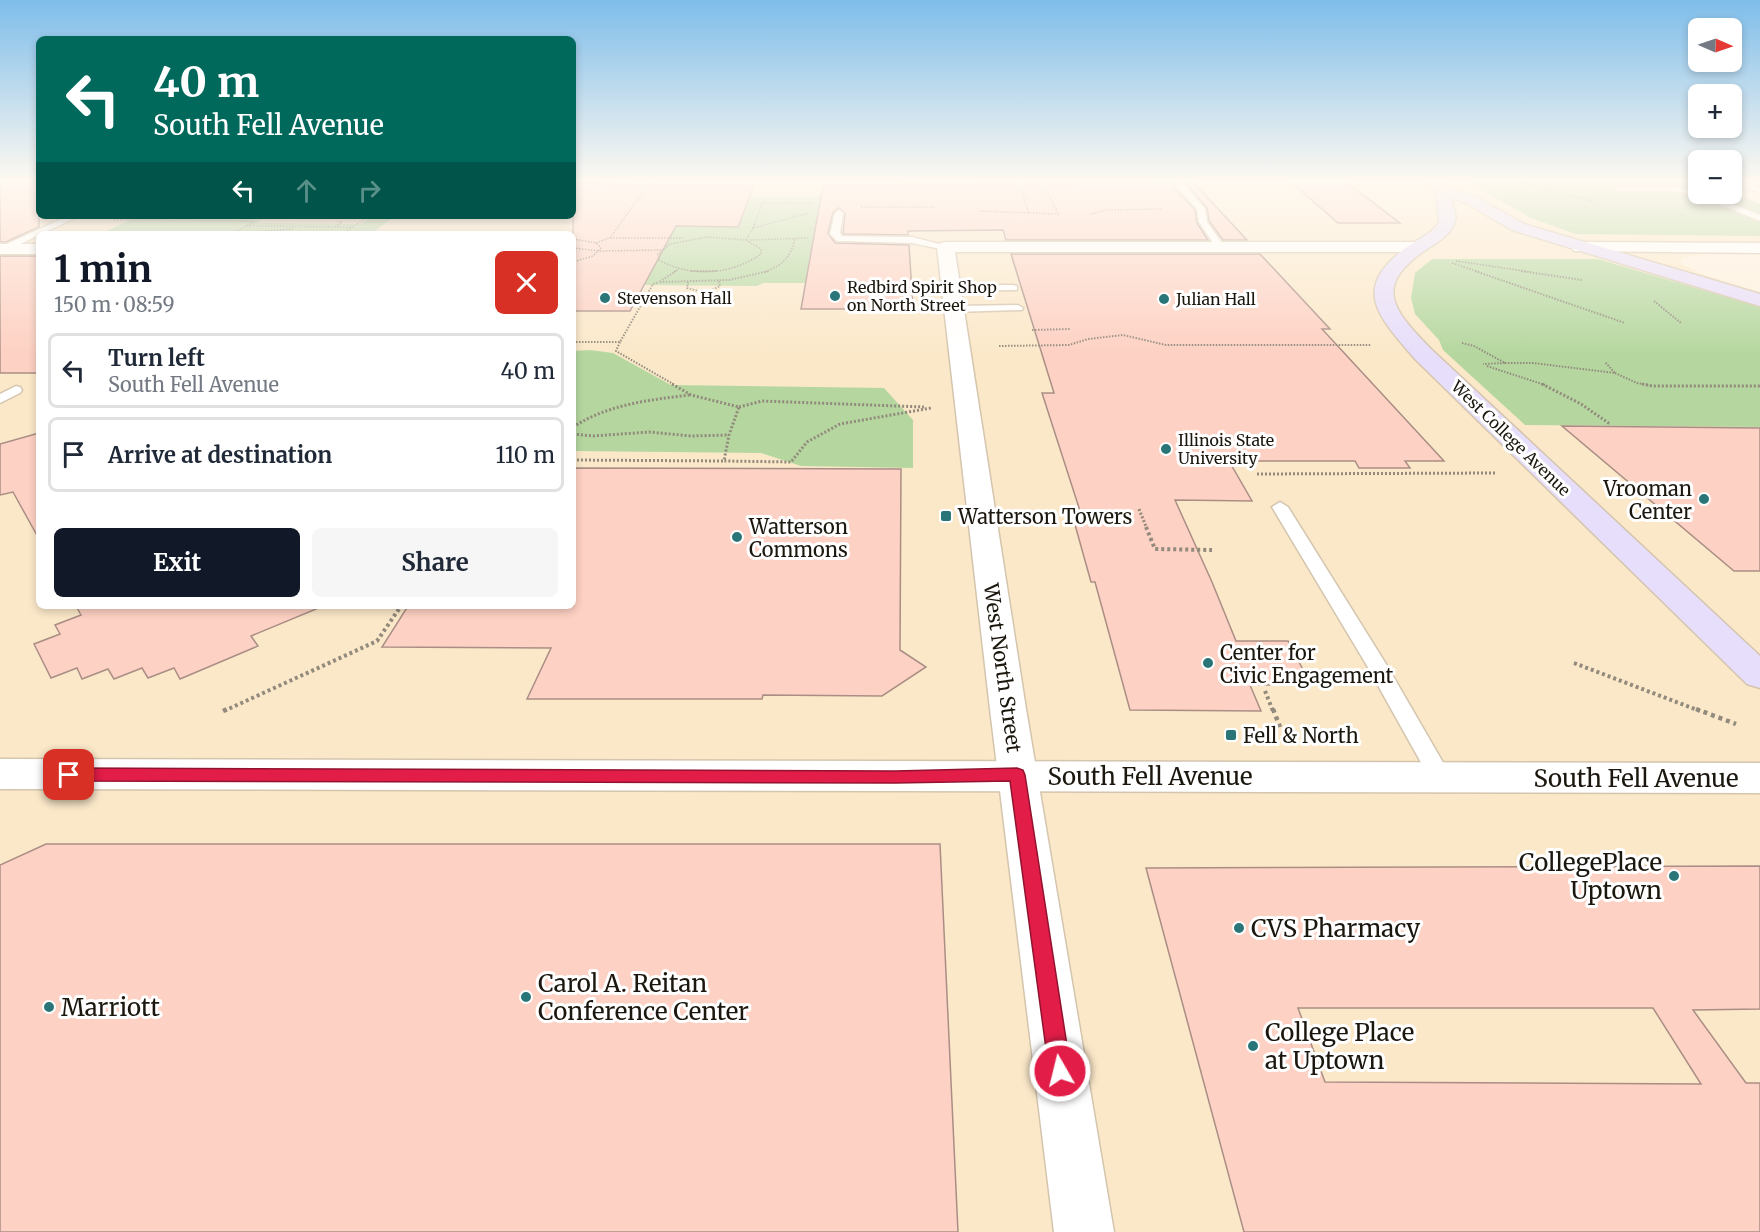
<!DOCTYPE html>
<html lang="en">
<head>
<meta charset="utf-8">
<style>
	:root { --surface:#fff; --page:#f6f6f7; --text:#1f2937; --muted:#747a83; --line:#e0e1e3; --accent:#111827 }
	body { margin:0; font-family:Merriweather,serif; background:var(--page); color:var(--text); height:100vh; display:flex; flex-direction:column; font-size:22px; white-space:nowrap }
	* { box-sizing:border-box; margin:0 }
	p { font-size:20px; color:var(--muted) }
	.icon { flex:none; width:33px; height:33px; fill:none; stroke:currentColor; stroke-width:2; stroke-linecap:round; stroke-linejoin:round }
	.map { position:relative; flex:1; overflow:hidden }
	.details { position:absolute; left:36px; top:231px; width:540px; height:378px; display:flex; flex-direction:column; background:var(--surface); border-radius:9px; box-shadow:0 3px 9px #0003 }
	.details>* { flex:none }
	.top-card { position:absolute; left:36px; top:36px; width:540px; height:183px; border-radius:9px; box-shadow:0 3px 9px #0003; background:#00695c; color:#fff; overflow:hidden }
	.needle { width:39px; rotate:92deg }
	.controls { position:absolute; left:1688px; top:18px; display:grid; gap:12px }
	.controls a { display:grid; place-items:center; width:54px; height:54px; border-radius:9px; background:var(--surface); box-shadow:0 3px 9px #0003; font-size:30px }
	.pin { position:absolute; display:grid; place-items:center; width:51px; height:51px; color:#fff; margin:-26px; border-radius:12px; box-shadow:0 3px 9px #0006 }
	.me { position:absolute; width:66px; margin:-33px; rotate:352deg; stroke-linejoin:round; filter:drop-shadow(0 0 4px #0008) }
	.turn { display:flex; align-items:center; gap:21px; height:126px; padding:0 18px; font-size:27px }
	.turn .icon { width:78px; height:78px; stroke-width:2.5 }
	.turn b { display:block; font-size:42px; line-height:51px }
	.lanes { display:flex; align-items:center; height:57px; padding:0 18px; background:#0003; justify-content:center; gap:30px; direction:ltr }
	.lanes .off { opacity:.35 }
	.round { display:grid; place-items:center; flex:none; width:63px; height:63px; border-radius:9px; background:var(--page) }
	.overview { display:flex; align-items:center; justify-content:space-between; height:102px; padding:0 18px }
	h1 { font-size:36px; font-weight:700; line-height:45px; color:var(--accent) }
	.button { display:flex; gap:12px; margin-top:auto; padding:12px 18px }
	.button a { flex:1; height:69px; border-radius:9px; background:var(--accent); color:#fff; font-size:24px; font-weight:700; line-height:69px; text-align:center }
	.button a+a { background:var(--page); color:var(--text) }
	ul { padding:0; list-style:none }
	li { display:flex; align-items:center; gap:18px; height:75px; margin:0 12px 9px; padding:0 6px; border:3px solid var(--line); border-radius:9px }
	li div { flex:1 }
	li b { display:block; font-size:22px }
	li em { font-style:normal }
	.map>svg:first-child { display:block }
	.built { fill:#fbe8c9; fill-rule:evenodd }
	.green { fill:#b5d79f }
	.building { fill:#fdd1c3; stroke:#aa8e85; stroke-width:1.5; fill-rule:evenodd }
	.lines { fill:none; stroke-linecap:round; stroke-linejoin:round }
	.service-casing { stroke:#d4c5ae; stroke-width:3 }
	.minor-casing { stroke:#d4c5ae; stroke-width:3 }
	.tertiary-casing { stroke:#d4c5ae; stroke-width:3 }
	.secondary-casing { stroke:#d4c5ae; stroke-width:3 }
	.path-far4 { stroke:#928a7c; stroke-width:1.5; stroke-dasharray:1.5 1.5; stroke-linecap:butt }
	.path-far3 { stroke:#928a7c; stroke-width:2; stroke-dasharray:1.5 1.5; stroke-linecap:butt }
	.path-far2 { stroke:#928a7c; stroke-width:3; stroke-dasharray:2 2; stroke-linecap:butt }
	.path-far1 { stroke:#928a7c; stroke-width:4; stroke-dasharray:3 3; stroke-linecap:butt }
	.path { stroke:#928a7c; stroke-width:4.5; stroke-dasharray:4 4; stroke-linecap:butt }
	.service { fill:#fff; fill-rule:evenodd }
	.minor { fill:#fff; fill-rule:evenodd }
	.tertiary { fill:#fff; fill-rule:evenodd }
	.secondary { fill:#e7defb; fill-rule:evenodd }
	.route { fill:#e11d48; stroke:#92132f; stroke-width:1.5 }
	.poi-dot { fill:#2a7577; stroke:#fff; stroke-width:2 }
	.labels { text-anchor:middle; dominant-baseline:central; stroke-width:6; stroke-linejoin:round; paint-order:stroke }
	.far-poi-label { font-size:16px; fill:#1c170e; stroke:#fff; text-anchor:start }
	.far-street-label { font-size:16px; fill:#1c170e; stroke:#fff }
	.poi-label { font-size:20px; fill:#1c170e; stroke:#fff; text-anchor:start }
	.street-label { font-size:20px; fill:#1c170e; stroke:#fff }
	.near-street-label { font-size:24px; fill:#1c170e; stroke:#fff }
	.near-poi-label { font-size:24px; fill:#1c170e; stroke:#fff; text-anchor:start }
</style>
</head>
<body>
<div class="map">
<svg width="1760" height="1232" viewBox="0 0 1760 1232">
	<rect width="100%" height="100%" fill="#fef2df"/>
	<!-- built -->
	<path class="built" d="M0 182H39V216H573V182H1698V194L1731 192 1760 204V254H1704L1683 258 1680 263 1705 275 1760 292V1232H0ZM39 234H573V606H39Z"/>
	<!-- green -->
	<g class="green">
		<path d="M1468 182H1698V194L1731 192 1760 204V236L1576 234 1531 218Z"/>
		<path d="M750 197H826L805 283H763L757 286 644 285 573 234H101L133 218 262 219 257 223 361 224 372 216H395L372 233 601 234 607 226 738 227Z"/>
		<path d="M1432 259H1598L1760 307V427L1525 425 1443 350 1439 340 1415 314 1411 298 1415 273Z"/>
		<path d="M590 350 613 353 671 385 884 388 913 420V468L801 466 761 453 573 451V351Z"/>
	</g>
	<!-- building -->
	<g class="building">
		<path d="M39 182V227L6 242H0V183Z"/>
		<path d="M1075 182 1175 183V189L1195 210 1197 223 1208 240H1006L1003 230 908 231V235L843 234 845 213 839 208 833 212 828 233 835 243 909 245 913 309H801L823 185 1076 184Z"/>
		<path d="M1291 182H1346L1400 223H1338Z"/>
		<path d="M573 183 639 185H754L738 227 676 226 630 311H573Z"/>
		<path d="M1186 183H1194L1247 240H1223L1209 221 1207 208Z"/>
		<path d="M1011 254H1260L1330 329H1322L1444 461H1405L1410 468H1359L1355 461H1229L1252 501 1175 500 1212 582 1236 641H1288L1311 685H1250L1261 711 1130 710 1095 582H1091L1072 514H1081L1042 393H1054Z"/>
		<rect x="0" y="256" width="39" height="117"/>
		<path d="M1562 426 1760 428V571H1734Z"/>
		<path d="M39 433V539L13 492 0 495V444Z"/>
		<path d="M573 468 901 469 900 650 926 667 882 696 763 695 762 699H527L551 648 382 647 408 606H573Z"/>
		<path d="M76 606H320L321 607 251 636 258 646 180 679 174 668 148 678 142 668 114 679 108 669 82 679 77 668 51 678 34 644 60 634 55 625 81 615Z"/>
		<path d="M46 844H940L958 1232H0V865Z"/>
		<path d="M1760 866V1009L1693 1010 1746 1083H1760V1232H1244L1146 868ZM1298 1008H1653L1701 1084 1325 1082Z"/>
	</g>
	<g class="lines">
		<defs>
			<g id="service">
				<path d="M1733 182H1745L1760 188V193Z"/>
				<path d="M1177 183H1183L1205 209 1207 222 1225 247 1223 249H1217L1199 222 1197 209 1177 187Z"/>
				<path d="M1620 187H1674L1698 191V194H1706L1760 215V221L1697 195 1674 191H1617L1616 189Z"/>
				<path d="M839 210 843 213 840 233 842 236 912 237 951 247 946 250 912 243 837 241 830 234 835 213Z"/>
				<path d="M68 216 77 217 6 251H0V247Z"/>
				<path d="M1013 285 1017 286V290L951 291 946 288 951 285Z"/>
				<path d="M1018 305 1023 308 1022 310 954 312 949 309 954 306Z"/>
				<path d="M16 386 20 387 22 390 20 393 0 403V394Z"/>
				<path d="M1280 502 1288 507 1386 664 1452 778 1449 784 1441 786 1433 784 1366 664 1272 507Z"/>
			</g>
			<g id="minor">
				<path d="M946 242H1418L1424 243 1427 247 1424 251 1418 252H955L1026 709 1114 1232H1054L990 709 937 247 940 243Z"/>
				<rect x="0" y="244" width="39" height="10"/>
			</g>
			<g id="tertiary">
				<path d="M1580 242 1760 243V253L1574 251 1571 247 1574 243Z"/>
				<path d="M0 759 1760 763V793L0 789Z"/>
			</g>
			<path id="secondary" d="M1423 182H1440L1448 188 1476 197 1524 224 1760 294V306L1512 230 1466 203 1451 198C1453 206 1457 214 1455 221 1452 234 1439 241 1430 247 1372 285 1391 308 1431 349L1760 656V688L1747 684 1415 359C1376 314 1350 287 1410 245 1420 238 1433 233 1439 222L1436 193Z"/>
		</defs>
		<!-- service casing -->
		<use href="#service" class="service-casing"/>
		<!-- minor casing -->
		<use href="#minor" class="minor-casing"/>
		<!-- tertiary casing -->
		<use href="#tertiary" class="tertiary-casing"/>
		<!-- secondary casing -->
		<use href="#secondary" class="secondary-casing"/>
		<!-- path-far4 -->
		<g class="path-far4">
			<path d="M1019 182 1029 214"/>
			<path d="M1042 182 1059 215"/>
			<path d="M1281 182 1283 184"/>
			<path d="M1518 182 1596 202"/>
			<path d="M763 203H813"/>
			<path d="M861 207H934"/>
			<path d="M979 211 1058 214"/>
			<path d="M1091 214 1107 210 1161 209"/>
			<path d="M98 219 105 216H119"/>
			<path d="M114 220 249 221 254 222 246 226 352 227"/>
			<path d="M335 227 342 222H338"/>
			<path d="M753 228 763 201"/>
			<path d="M235 233 293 229"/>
			<path d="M232 234 246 226"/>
			<path d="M342 234 369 216"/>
			<path d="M707 237 746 240 761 249V254C731 275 691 278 659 260L658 254 670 244Z"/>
			<path d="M610 238 650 182"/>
			<path d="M573 239 596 243 601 248 593 256 573 262"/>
			<path d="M746 240 753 228 809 213"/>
			<path d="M750 240 808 238"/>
			<path d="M596 243 609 238H683"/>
			<path d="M573 248 600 251 661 250"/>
			<path d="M1456 261 1531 272"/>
			<path d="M1452 263 1479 272"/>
			<path d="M674 272 679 269"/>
			<path d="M765 272C783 265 791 257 795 238"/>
		</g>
		<!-- path-far3 -->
		<g class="path-far3">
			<path d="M676 271 659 282 729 280 769 271"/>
			<path d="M691 271H717"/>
			<path d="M1475 271 1625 323"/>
			<path d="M1521 271 1582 280"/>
			<path d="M688 282 687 288 706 293 720 286 719 281"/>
			<path d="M1654 301 1681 323"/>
			<path d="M1032 330 1071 329"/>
			<path d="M573 342H620L653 284 659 282"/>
			<path d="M620 342 616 351 675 385"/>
			<path d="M1462 343 1474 346 1505 363 1483 364"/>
			<path d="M999 346 1069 345 1088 339 1123 335 1166 345H1371"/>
			<path d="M1505 363H1533L1615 373 1605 362"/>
			<path d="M1487 366 1545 385"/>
			<path d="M1615 373 1637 383 1649 385"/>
		</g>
		<!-- path-far2 -->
		<g class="path-far2">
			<path d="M672 384 691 395 739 407 729 435 724 461 791 462 807 442 840 424 931 408"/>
			<path d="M1542 384 1581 404 1610 424"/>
			<path d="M1642 384 1652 386H1760"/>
			<path d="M739 407 762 401 924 407"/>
			<path d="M573 427C609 404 649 400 690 395"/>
			<path d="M573 434 593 436 649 432 691 436 729 435"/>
			<path d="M573 460 724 461"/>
			<path d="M1257 474 1496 473"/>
			<path d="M1139 509 1147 529"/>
		</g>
		<!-- path-far1 -->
		<g class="path-far1">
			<path d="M1146 527 1155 549 1212 550"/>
			<path d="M1574 663 1700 711"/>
			<path d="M1265 691 1273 711"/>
			<path d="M224 711 377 641 401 606"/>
		</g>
		<!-- path -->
		<g class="path">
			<path d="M1273 709 1280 727"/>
			<path d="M1696 709 1736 724"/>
			<path d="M223 711 227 709"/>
		</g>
		<!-- service -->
		<use href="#service" class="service"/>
		<!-- minor -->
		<use href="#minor" class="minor"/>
		<!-- tertiary -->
		<use href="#tertiary" class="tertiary"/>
		<!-- secondary -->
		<use href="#secondary" class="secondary"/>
	</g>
	<!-- sky -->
	<linearGradient id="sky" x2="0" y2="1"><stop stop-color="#7ebdea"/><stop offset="0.51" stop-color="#fff9f1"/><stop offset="1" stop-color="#fff9f1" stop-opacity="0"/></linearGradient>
	<rect width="1760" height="355" fill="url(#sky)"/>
	<!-- route -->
	<path class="route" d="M69 768 895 771 1017 768 1023 770 1025 775 1071 1071 1068 1079 1060 1082 1053 1079 1049 1071 1010 781 895 783 69 781 63 779 61 775 63 770Z"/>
	<!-- markers -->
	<g class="poi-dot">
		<circle cx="835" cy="296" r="6"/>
		<circle cx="605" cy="298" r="6"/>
		<circle cx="1164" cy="299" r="6"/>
		<circle cx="1166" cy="449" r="6"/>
		<circle cx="1704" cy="499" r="6"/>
		<rect x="940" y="510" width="12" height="12" rx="3"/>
		<circle cx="737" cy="537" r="6"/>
		<circle cx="1208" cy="663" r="6"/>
		<rect x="1225" y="729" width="12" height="12" rx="3"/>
		<circle cx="1674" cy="876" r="6"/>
		<circle cx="1239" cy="928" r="6"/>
		<circle cx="526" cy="997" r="6"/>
		<circle cx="49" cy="1007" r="6"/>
		<circle cx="1253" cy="1046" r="6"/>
	</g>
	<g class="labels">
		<!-- far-poi labels -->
		<g class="far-poi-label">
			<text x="847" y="287">Redbird Spirit Shop<tspan x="847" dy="18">on North Street</tspan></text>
			<text x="617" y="298">Stevenson Hall</text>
			<text x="1176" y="299">Julian Hall</text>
			<text x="1178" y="440">Illinois State<tspan x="1178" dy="18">University</tspan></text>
		</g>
		<!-- far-street labels -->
		<g class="far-street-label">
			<text transform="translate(1511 438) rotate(44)">West College Avenue</text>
		</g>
		<!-- poi labels -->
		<g class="poi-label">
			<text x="1692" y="488" text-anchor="end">Vrooman<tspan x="1692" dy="23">Center</tspan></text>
			<text x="958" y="516">Watterson Towers</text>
			<text x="749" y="526">Watterson<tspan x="749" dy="23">Commons</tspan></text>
			<text x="1220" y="652">Center for<tspan x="1220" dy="23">Civic Engagement</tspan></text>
			<text x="1243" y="735">Fell &amp; North</text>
		</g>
		<!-- street labels -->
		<g class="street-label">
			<text transform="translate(1003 668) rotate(82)">West North Street</text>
		</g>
		<!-- near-street labels -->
		<g class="near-street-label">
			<text x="1150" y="776">South Fell Avenue</text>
			<text x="1636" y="778">South Fell Avenue</text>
		</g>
		<!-- near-poi labels -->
		<g class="near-poi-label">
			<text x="1662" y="862" text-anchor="end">CollegePlace<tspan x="1662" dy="28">Uptown</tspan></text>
			<text x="1251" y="928">CVS Pharmacy</text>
			<text x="538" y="983">Carol A. Reitan<tspan x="538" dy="28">Conference Center</tspan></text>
			<text x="61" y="1007">Marriott</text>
			<text x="1265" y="1032">College Place<tspan x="1265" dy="28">at Uptown</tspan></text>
		</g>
	</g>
</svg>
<div class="controls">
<a><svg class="needle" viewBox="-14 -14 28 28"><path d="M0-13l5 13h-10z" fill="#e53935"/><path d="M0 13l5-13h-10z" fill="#747a83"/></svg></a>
<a>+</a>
<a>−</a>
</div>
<div class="pin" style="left:69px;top:775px;background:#d93025"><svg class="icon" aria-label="arrive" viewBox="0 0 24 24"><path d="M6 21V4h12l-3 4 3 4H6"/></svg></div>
<svg class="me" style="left:1060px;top:1071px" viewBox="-20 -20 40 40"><circle r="17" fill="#e11d48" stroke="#fff" stroke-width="3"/><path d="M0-11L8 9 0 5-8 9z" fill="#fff"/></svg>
<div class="top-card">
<div class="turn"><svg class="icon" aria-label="left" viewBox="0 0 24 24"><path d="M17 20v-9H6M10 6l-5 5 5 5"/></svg><div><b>40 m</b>South Fell Avenue</div></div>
<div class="lanes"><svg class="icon" aria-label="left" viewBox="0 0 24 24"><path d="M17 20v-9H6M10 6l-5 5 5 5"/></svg><svg class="icon off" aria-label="ahead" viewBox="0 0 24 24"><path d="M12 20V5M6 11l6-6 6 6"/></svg><svg class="icon off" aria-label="right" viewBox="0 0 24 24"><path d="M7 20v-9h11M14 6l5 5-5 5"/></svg></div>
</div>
<section class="details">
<div class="overview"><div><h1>1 min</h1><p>150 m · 08:59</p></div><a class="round" style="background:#d93025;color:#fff"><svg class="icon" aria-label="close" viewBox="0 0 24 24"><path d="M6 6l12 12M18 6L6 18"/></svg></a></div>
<ul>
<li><svg class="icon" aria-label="left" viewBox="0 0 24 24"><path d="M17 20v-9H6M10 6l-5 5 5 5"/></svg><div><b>Turn left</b><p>South Fell Avenue</p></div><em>40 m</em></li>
<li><svg class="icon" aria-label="arrive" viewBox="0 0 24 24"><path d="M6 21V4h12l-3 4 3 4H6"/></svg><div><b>Arrive at destination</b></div><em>110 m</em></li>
</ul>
<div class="button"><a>Exit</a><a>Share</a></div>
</section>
</div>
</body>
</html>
